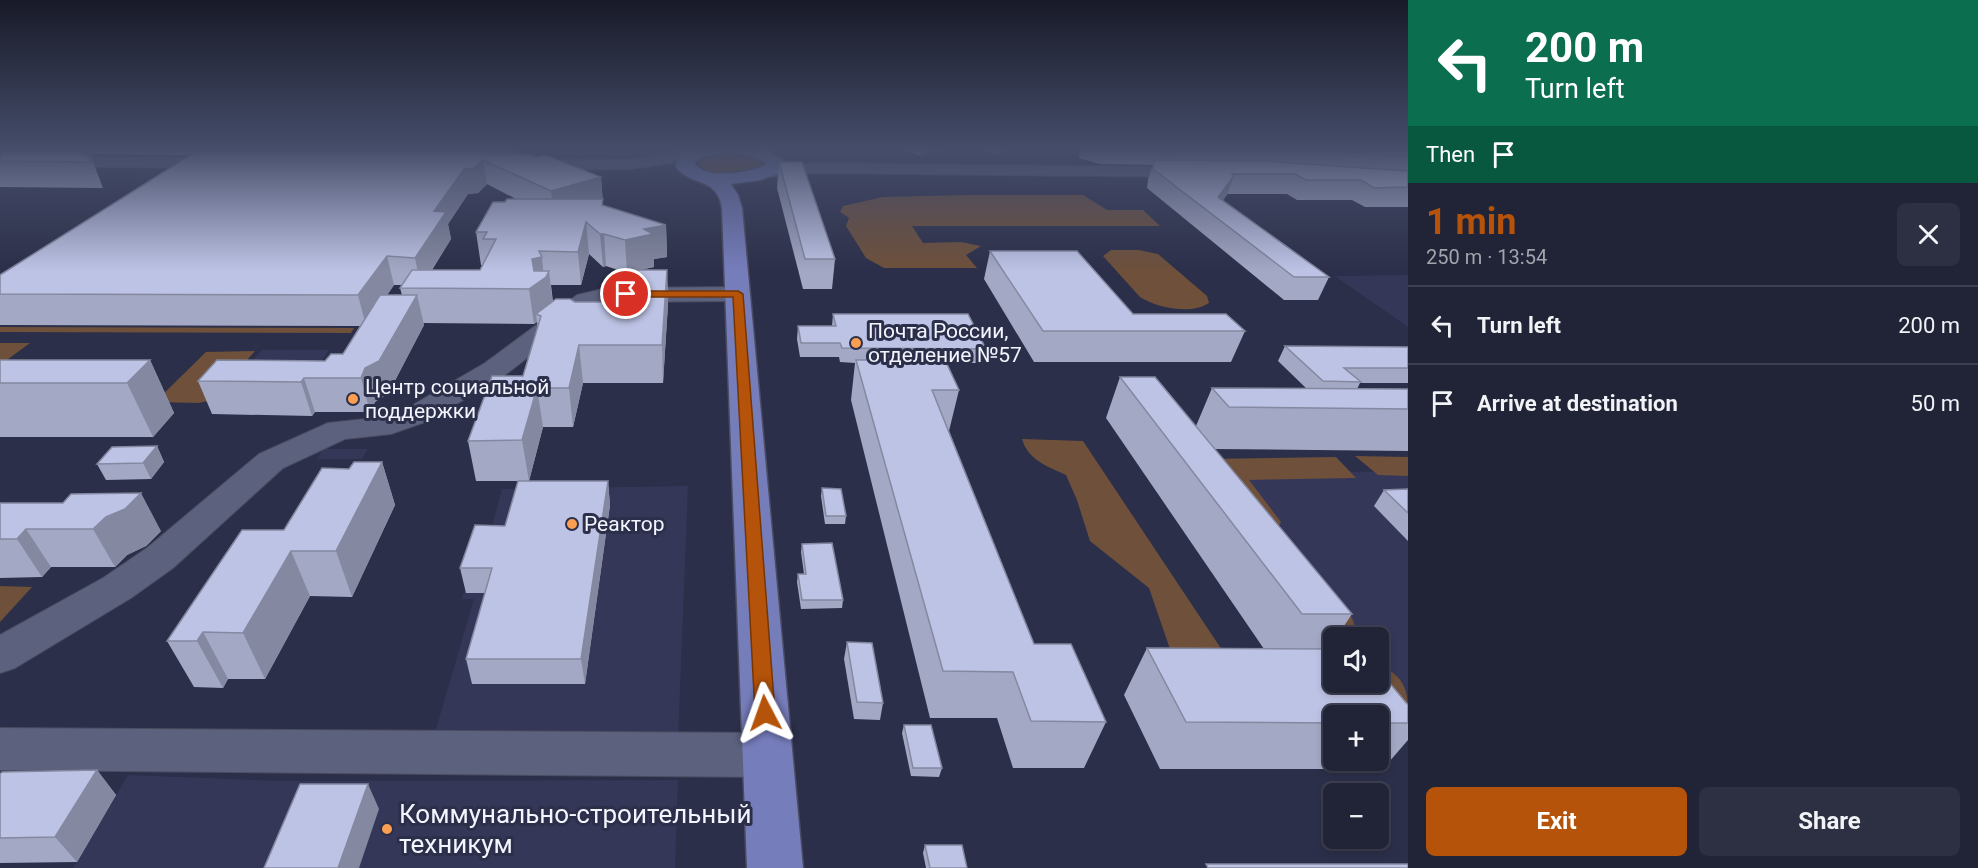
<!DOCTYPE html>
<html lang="en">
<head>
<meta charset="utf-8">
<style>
	:root { --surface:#212337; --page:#2d2f42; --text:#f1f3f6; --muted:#a2a4ad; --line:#3e4052; --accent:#b45309 }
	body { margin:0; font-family:Roboto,sans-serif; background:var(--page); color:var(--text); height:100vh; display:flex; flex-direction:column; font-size:22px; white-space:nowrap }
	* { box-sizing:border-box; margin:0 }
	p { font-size:20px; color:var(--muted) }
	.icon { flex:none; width:33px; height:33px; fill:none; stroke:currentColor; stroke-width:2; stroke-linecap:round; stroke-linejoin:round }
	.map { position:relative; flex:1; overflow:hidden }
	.sheet { display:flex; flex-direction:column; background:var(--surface); width:570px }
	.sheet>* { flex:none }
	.hud { background:#0b6e4f; color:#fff; overflow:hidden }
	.controls { position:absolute; left:1323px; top:627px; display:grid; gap:12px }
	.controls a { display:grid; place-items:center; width:66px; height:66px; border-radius:9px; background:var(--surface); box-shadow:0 3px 9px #0003,0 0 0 2px var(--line); font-size:30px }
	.pin { position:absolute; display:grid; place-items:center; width:51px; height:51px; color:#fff; margin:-26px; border:3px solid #fff; border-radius:50%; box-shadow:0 2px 6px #0007 }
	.me { position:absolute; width:66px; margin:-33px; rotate:356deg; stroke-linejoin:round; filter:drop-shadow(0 0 4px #0008) }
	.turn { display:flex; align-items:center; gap:21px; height:126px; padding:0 18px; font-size:27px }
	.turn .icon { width:78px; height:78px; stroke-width:2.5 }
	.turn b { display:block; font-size:42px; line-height:51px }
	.then { display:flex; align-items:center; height:57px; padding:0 18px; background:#0003; gap:12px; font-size:22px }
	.round { display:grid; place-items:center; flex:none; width:63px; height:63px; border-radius:9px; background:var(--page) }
	.head { display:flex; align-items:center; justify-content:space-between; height:102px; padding:0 18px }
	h1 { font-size:36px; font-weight:700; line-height:45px; color:var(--accent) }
	.cta { display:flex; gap:12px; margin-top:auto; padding:12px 18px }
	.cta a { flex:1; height:69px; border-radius:9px; background:var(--accent); color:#fff; font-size:24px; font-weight:700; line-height:69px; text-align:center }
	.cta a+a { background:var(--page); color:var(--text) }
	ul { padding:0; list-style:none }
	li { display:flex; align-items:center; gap:18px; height:78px; padding:0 18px; border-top:2px solid var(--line) }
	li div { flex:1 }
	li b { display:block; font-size:22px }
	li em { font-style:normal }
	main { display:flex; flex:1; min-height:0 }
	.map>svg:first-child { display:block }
	.built { fill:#343758 }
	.green { fill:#6e503b }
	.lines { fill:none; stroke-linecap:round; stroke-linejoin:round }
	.minor-casing { stroke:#4a4c61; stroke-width:2 }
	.major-casing { stroke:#4a4c61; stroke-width:3 }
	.minor { fill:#5c617d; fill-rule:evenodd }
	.major { fill:#767dbb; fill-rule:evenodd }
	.wall { fill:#a3a8c4; fill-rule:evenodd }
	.shaded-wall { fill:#8488a0 }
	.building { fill:#bdc3e4; stroke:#8488a0; stroke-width:1.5 }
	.route { fill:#b45309; stroke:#753606; stroke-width:1.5 }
	.poi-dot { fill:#fb9e52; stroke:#2c2f49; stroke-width:2 }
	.labels { text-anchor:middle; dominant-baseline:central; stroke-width:6; stroke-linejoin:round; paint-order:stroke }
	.poi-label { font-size:21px; fill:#f2f4fe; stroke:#2c2f49; text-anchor:start }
	.near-poi-label { font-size:26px; fill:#f2f4fe; stroke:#2c2f49; text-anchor:start }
</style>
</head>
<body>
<main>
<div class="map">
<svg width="1408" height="868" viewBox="0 0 1408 868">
	<rect width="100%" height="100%" fill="#2c2f49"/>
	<!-- built -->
	<g class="built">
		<path d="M0 149H698L645 161 67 158Z"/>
		<path d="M1408 275V327L1335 276H1336Z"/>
		<path d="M262 350H329L322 360H253Z"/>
		<path d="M323 449H368L362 459H317Z"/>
		<path d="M1218 471 1408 472V709L1379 672 1378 638 1351 637Z"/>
		<path d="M688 486 678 740 434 736 474 599H462L477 549H486L502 489Z"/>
		<path d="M128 775 281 781 678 780 675 868H73Z"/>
	</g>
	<!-- green -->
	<g class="green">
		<path d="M729 153 752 155 763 161 764 166C744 173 716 181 699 165V161L714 154Z"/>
		<path d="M972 195H1083L1107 210H1143L1160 226H912L923 243 961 242 981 246 966 255 977 268H884L866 258 846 226 849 218 840 212 843 206 883 197Z"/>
		<path d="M1111 250H1139L1158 254 1207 296 1209 303C1191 315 1157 308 1140 297L1103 256Z"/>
		<path d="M0 327 354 328 351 333 0 332Z"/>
		<path d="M0 343H30L0 365Z"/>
		<path d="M255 351 212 400 199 403 155 402 206 352Z"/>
		<path d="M1022 439 1083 441 1224 653 1170 649 1149 588 1090 541 1077 500 1066 475C1047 466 1028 460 1022 439Z"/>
		<path d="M1355 456 1408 457V476L1378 475Z"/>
		<path d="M1336 457 1356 478 1249 480 1281 522 1276 531 1352 618 1359 637 1334 638 1333 653 1303 624 1208 459Z"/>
		<path d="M0 586 32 587 0 622Z"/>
		<path d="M1379 663C1402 678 1408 684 1408 714L1378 682Z"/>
	</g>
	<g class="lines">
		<defs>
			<g id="minor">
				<path d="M690 150 696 151 698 155 696 159 632 169 527 170 521 169 518 165 521 161 527 160 632 159Z"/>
				<path d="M0 156 222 158 228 159 231 163 228 167 222 168 0 166Z"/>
				<path d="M813 163 1194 167 1200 168 1203 172 1200 176 1194 177 813 173 769 177 763 176 760 172 763 168 769 167Z"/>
				<path d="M738 287 747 289 750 294 747 299 738 301 607 302 595 305 505 375 428 421 391 434 345 439 283 468 173 568 131 598 15 668 0 673V635L103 578 147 548 259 454 328 423 384 417 406 409 485 363 577 295 607 288Z"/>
				<path d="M0 728 768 733 785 740 792 755 785 770 768 777 0 770Z"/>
			</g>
			<path id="major" d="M691 149H725L723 153 703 157 694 162C702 180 750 173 765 165L766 163 753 156 734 153 732 149H766L784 161 781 172 761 180 731 184 738 195 742 208 803 868H747L722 208C717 176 691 187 676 167L679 156Z"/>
		</defs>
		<!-- minor casing -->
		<use href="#minor" class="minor-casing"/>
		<!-- major casing -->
		<use href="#major" class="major-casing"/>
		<!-- minor -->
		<use href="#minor" class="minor"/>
		<!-- major -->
		<use href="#major" class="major"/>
	</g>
	<!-- wall -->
	<g class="wall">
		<path d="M0 149H521L516 154 536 157 601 177 603 205 666 225 667 257 654 259V267L639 270H667L668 304 663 383H583L573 427H543L529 481H608L610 505 585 684H472L466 659 485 593H466L460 568 505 526 518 481H476L468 441 523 376 538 328 537 322 534 324 423 323 424 325 388 394 375 402 370 412H315L312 416 212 414 198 381 325 361 343 354 361 326 0 325V275L192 155 90 154 103 188 0 187ZM487 184 516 199 505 202 476 232 481 265H483L480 270H432L451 239 448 224 468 194 478 193ZM589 254 603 267 606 266 627 273 602 302H553L551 285H581ZM394 285H402L400 288 402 295H387Z"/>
		<path d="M900 149H945L920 156Z"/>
		<path d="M979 149H1015L997 155Z"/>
		<path d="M1080 149H1408V207H1365L1352 200H1297L1287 194H1227L1223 200 1329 277 1318 300H1284L1147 188 1148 179 1153 165 1100 164 1079 158Z"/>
		<path d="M779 162 835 259 832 289H803L777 188Z"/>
		<path d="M990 251 1133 314 1245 331 1231 362H1034L984 279Z"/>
		<path d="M833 314 986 349 983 363H947L959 390 949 431 1034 644 1106 722 1084 768H1013L997 718H930L851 400 855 363 840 362 839 357H800L797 339 798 326H832Z"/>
		<path d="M1285 346 1408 348V383H1360L1357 389H1408V451L1214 449 1352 614 1336 638H1334V641L1329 649 1408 705V740L1383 769H1160L1124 695 1147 648 1264 649 1106 418 1120 377 1196 426 1212 388 1307 389 1278 361ZM1334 716H1378V760H1334Z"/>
		<path d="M0 360H150L174 413 153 437H0Z"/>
		<path d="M157 446 164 462 151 479 106 480 97 464Z"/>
		<path d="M382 462 395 505 352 597 310 596 265 679H228L223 688 194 687 167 641 349 469Z"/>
		<path d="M822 488 846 516 845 524H825L821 496Z"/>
		<path d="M1408 489V541L1374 506 1384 490Z"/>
		<path d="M0 503 161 531 146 546 127 555 115 567H51L42 577 0 578Z"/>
		<path d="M802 544 843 600 842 608 801 609 797 582 798 574H804L801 552Z"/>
		<path d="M847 642 883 703 880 720 854 719 844 659Z"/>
		<path d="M904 725 942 768 939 777 911 776 902 733Z"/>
		<path d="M97 770 116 795 77 862 0 863V774Z"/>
		<path d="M925 845 967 868H926L923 853Z"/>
	</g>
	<!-- shaded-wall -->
	<g class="shaded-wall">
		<path d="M80 149H88L96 169V170L92 162Z"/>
		<path d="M494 149H496L499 167 489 154Z"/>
		<path d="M513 149H521L514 156Z"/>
		<path d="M921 149H945L920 156Z"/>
		<path d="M998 149H1015L997 155Z"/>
		<path d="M483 160 487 184 478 193 468 194 448 224 451 239 421 287 415 258 434 211 464 169Z"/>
		<path d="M1234 176 1227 195 1213 214 1218 197Z"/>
		<path d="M601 177 605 230 604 235 602 205 554 217 551 191Z"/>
		<path d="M586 222 589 254 581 285 578 252Z"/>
		<path d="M666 225 667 257 654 259V267L627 273 625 240 644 229Z"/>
		<path d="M600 234H604L606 266 603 267Z"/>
		<path d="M387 256 394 285 366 326 358 295Z"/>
		<path d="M542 257 544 278 549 271 553 305 541 316 536 314 537 322 534 324 529 289 532 259Z"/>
		<path d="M667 270 668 304 663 383 662 345Z"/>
		<path d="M417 295 424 325 388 394 375 402 370 412 361 378 365 368Z"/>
		<path d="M579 345 583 383 573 427 569 388Z"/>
		<path d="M150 360 174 413 153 437 127 383Z"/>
		<path d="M304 378 315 412 312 416 301 382Z"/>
		<path d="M537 388 543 427 529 481 522 440Z"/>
		<path d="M157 446 164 462 151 479 143 463Z"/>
		<path d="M382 462 395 505 352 597 336 551Z"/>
		<path d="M608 481 610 505 585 684 581 659Z"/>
		<path d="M141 493 161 531 146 546 127 555 115 567 93 529 106 517Z"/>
		<path d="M26 529 51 567 42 577 17 539Z"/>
		<path d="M291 551 310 596 265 679 243 633Z"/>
		<path d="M203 632 228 679 223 688 197 641Z"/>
		<path d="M97 770 116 795 77 862 55 837Z"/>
		<path d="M368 784 379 809 359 868H338Z"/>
	</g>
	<!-- building -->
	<g class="building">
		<path d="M0 149H80L92 162 0 161Z"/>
		<path d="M200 149H494L489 154H529L536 157 546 155 601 177 551 191 483 160 474 168 464 169 434 211 446 212 415 258 387 256 358 295 0 294V275Z"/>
		<path d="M1295 149H1404L1408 151V156Z"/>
		<path d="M1154 160 1263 161 1408 171V187L1374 188 1361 180H1306L1295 174H1232L1234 176 1218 197 1329 277H1294L1153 169Z"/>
		<path d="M779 162H802L835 259H805Z"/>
		<path d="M507 199H603L602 205 666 225 644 229 653 234 625 240 604 234H600L586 222 578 252 539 251 542 257 532 259 534 271H549L546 277 529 289 400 288 412 270H480L496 239H483L487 232H476L493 202H505Z"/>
		<path d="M990 251H1077L1133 314H1226L1245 331H1043Z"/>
		<path d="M633 270H667L662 345H579L569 388H537L522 440 468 441 492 376H523L541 316 536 314 556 299H570L575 302H602L607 281Z"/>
		<path d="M380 295H417L379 361 365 368 361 378H304L301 382 198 381 217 360 325 361 331 354H343Z"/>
		<path d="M833 314H968L986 349 842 348 840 343H801L798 326H836Z"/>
		<path d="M1285 346 1408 347V368H1344L1361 382 1323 381Z"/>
		<path d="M0 360H150L127 383H0Z"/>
		<path d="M856 360H945L959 390H932L1034 644H1071L1106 722 1031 721 1013 672 943 671Z"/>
		<path d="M1120 377H1155L1352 614H1302Z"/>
		<path d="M1212 388 1408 389V409L1229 407Z"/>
		<path d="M157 446 143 463 97 464 112 447Z"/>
		<path d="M354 462H382L336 551H291L243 633 203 632 197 641H167L242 530H284L322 468 349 469Z"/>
		<path d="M518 481H608L581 659H466L492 568H460L475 525 505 526Z"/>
		<path d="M822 488 841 489 846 516H826Z"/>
		<path d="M1408 489V513L1384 490Z"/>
		<path d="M141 493 125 509 106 517 93 529H26L17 539H0V503H63L71 494Z"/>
		<path d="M832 543 843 600H802L798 574H806L802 544Z"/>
		<path d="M847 642 872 643 883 703 857 702Z"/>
		<path d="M1147 648 1334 649V682H1378V669L1408 705V723H1378V716H1334V723L1186 722Z"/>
		<path d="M904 725H931L942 768H913Z"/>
		<path d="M97 770 55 837 0 838V774L2 772Z"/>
		<path d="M300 784H368L338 868H264Z"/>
		<path d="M925 845H962L967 868H930Z"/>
		<path d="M1206 864H1408V868H1208Z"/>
	</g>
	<!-- sky -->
	<linearGradient id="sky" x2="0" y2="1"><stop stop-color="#181a28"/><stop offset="0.55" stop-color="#454d6a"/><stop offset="1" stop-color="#454d6a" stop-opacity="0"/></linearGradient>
	<rect width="1408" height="271" fill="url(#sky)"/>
	<!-- route -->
	<path class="route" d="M738 291 743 294 775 713 772 719 765 721 758 719 755 713 733 297H626L621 294 626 291Z"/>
	<!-- markers -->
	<g class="poi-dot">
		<circle cx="856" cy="343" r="6"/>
		<circle cx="353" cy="399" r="6"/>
		<circle cx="572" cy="524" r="6"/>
		<circle cx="387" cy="829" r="6"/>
	</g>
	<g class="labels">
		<!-- poi labels -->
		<g class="poi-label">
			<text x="868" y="331">Почта России,<tspan x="868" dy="24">отделение №57</tspan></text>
			<text x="365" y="387">Центр социальной<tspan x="365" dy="24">поддержки</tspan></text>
			<text x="584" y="524">Реактор</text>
		</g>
		<!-- near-poi labels -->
		<g class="near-poi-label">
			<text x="399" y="814">Коммунально-строительный<tspan x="399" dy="30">техникум</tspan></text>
		</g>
	</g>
</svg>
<div class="controls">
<a><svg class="icon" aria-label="sound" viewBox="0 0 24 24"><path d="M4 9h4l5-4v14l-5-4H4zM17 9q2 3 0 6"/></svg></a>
<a>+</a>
<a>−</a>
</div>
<div class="pin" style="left:626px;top:294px;background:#d93025"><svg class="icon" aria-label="arrive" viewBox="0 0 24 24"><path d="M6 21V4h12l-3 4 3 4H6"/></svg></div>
<svg class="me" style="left:765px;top:713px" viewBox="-20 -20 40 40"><path d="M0-17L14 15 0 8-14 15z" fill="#b45309" stroke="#fff" stroke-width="4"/></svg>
</div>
<section class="sheet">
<div class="hud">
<div class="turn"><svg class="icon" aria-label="left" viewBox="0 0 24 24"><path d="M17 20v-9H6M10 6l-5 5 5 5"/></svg><div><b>200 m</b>Turn left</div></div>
<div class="then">Then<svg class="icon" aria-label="arrive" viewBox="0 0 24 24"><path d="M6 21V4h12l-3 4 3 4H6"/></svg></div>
</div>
<div class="head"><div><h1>1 min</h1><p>250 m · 13:54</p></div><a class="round"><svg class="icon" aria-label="close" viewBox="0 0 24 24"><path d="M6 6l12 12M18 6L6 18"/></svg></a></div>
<ul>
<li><svg class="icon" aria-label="left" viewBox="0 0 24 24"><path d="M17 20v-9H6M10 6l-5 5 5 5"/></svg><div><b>Turn left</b></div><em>200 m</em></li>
<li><svg class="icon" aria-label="arrive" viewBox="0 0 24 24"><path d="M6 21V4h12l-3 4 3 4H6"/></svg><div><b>Arrive at destination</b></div><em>50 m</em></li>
</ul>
<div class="cta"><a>Exit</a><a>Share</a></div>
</section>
</main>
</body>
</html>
